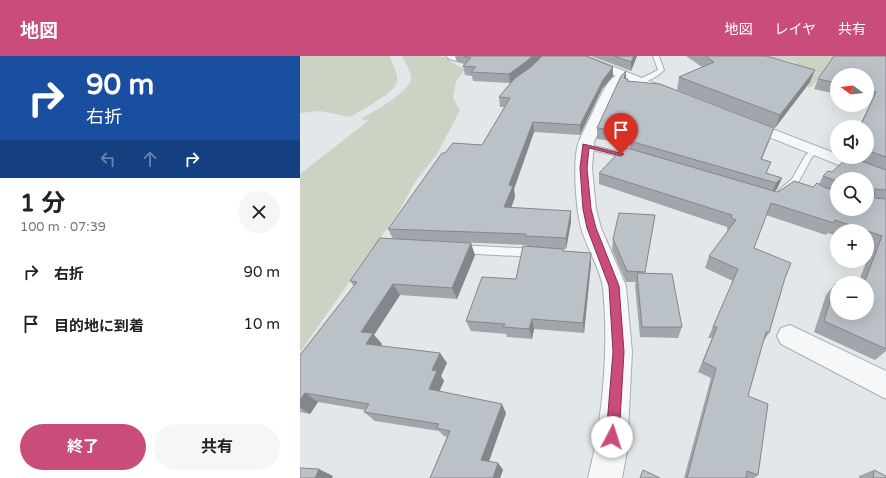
<!DOCTYPE html>
<html lang="ja">
<head>
<meta charset="utf-8">
<style>
	:root { --surface:#fff; --page:#f6f6f6; --text:#222; --muted:#767676; --accent:#ca4c7a }
	body { margin:0; font-family:"Varela Round","Noto Sans JP",sans-serif; background:var(--page); color:var(--text); height:100vh; display:flex; flex-direction:column; font-size:15px; white-space:nowrap }
	* { box-sizing:border-box; margin:0 }
	p { font-size:13px; color:var(--muted) }
	.icon { flex:none; width:22px; height:22px; fill:none; stroke:currentColor; stroke-width:2; stroke-linecap:round; stroke-linejoin:round }
	.map { position:relative; flex:1; overflow:hidden }
	.drawer { display:flex; flex-direction:column; background:var(--surface); width:300px }
	.drawer>* { flex:none }
	.hud { background:#1a4fa0; color:#fff; overflow:hidden }
	.needle { width:26px; rotate:285deg }
	.fabs { position:absolute; left:530px; top:12px; display:grid; gap:8px }
	.fabs a { display:grid; place-items:center; width:44px; height:44px; border-radius:50%; background:var(--surface); box-shadow:0 4px 16px #0002; font-size:20px }
	.pin { position:absolute; display:grid; place-items:center; width:34px; height:34px; color:#fff; margin:-41px -17px; border-radius:50% 50% 50% 0; rotate:-45deg; box-shadow:0 0 4px #0007 }
	.pin .icon { rotate:45deg }
	.me { position:absolute; width:44px; margin:-22px; rotate:5deg; stroke-linejoin:round; filter:drop-shadow(0 0 3px #0008) }
	.turn { display:flex; align-items:center; gap:14px; height:84px; padding:0 20px; font-size:18px }
	.turn .icon { width:52px; height:52px; stroke-width:2.5 }
	.turn b { display:block; font-size:28px; line-height:34px }
	.lanes { display:flex; align-items:center; height:38px; padding:0 20px; background:#0003; justify-content:center; gap:20px; direction:ltr }
	.lanes .off { opacity:.35 }
	.round { display:grid; place-items:center; flex:none; width:42px; height:42px; border-radius:21px; background:var(--page) }
	.headline { display:flex; align-items:center; justify-content:space-between; height:68px; padding:0 20px }
	h1 { font-size:24px; font-weight:700; line-height:30px }
	.action { display:flex; gap:8px; margin-top:auto; padding:8px 20px }
	.action a { flex:1; height:46px; border-radius:24px; background:var(--accent); color:#fff; font-size:16px; font-weight:700; line-height:46px; text-align:center }
	.action a+a { background:var(--page); color:var(--text) }
	ul { padding:0; list-style:none }
	li { display:flex; align-items:center; gap:12px; height:52px; padding:0 20px }
	li div { flex:1 }
	li b { display:block; font-size:15px }
	li em { font-style:normal }
	header { display:flex; align-items:center; gap:24px; box-sizing:border-box; height:56px; padding:0 20px; background:var(--accent); color:#fff }
	header strong { font-size:19px }
	nav { display:flex; gap:22px; margin-inline-start:auto; font-size:14px }
	main { display:flex; flex:1; min-height:0 }
	.map>svg:first-child { display:block }
	.green { fill:#cbd4c4 }
	.lines { fill:none; stroke-linecap:round; stroke-linejoin:round }
	.service-casing { stroke:#a7afb4; stroke-width:2 }
	.minor-casing { stroke:#a7afb4; stroke-width:2 }
	.tertiary-casing { stroke:#a7afb4; stroke-width:2 }
	.service { fill:#f5f7f8; fill-rule:evenodd }
	.minor { fill:#f5f7f8; fill-rule:evenodd }
	.tertiary { fill:#f5f7f8; fill-rule:evenodd }
	.wall { fill:#a0a6ab; fill-rule:evenodd }
	.shaded-wall { fill:#82878b }
	.building { fill:#bac1c7; stroke:#82878b }
	.route { fill:#ca4c7a; stroke:#83314f }
</style>
</head>
<body>
<header>
<strong>地図</strong>
<nav><a>地図</a><a>レイヤ</a><a>共有</a></nav>
</header>
<main>
<section class="drawer">
<div class="hud">
<div class="turn"><svg class="icon" aria-label="right" viewBox="0 0 24 24"><path d="M7 20v-9h11M14 6l5 5-5 5"/></svg><div><b>90 m</b>右折</div></div>
<div class="lanes"><svg class="icon off" aria-label="left" viewBox="0 0 24 24"><path d="M17 20v-9H6M10 6l-5 5 5 5"/></svg><svg class="icon off" aria-label="ahead" viewBox="0 0 24 24"><path d="M12 20V5M6 11l6-6 6 6"/></svg><svg class="icon" aria-label="right" viewBox="0 0 24 24"><path d="M7 20v-9h11M14 6l5 5-5 5"/></svg></div>
</div>
<div class="headline"><div><h1>1 分</h1><p>100 m · 07:39</p></div><a class="round"><svg class="icon" aria-label="close" viewBox="0 0 24 24"><path d="M6 6l12 12M18 6L6 18"/></svg></a></div>
<ul>
<li><svg class="icon" aria-label="right" viewBox="0 0 24 24"><path d="M7 20v-9h11M14 6l5 5-5 5"/></svg><div><b>右折</b></div><em>90 m</em></li>
<li><svg class="icon" aria-label="arrive" viewBox="0 0 24 24"><path d="M6 21V4h12l-3 4 3 4H6"/></svg><div><b>目的地に到着</b></div><em>10 m</em></li>
</ul>
<div class="action"><a>終了</a><a>共有</a></div>
</section>
<div class="map">
<svg width="586" height="422" viewBox="0 0 586 422">
	<rect width="100%" height="100%" fill="#e2e7ea"/>
	<!-- green -->
	<g class="green">
		<path d="M0 0H90C91 7 99 17 97 26 95 37 60 55 50 61L20 55 0 57Z"/>
		<path d="M102 0H140L151 3 150 5 160 11 165 13 156 26 153 42 160 54 137 98 115 126 98 157 0 296V118L68 65 61 63C72 56 113 35 111 21 110 14 105 6 102 0Z"/>
		<path d="M469 0H539L527 10 512 31H506V33L487 42 496 10 495 6 469 1Z"/>
	</g>
	<g class="lines">
		<defs>
			<g id="service">
				<path d="M353 0H359L364 14C359 20 346 27 338 26V24L358 14Z"/>
				<path d="M283 88H286L332 99 336 101 332 103 283 92Z"/>
				<path d="M512 93H515L519 95 512 101 498 127 486 137H480L479 135 480 133 492 123 505 100Z"/>
				<path d="M158 189 237 193 241 194 242 197 241 200 237 201 158 197 154 196 153 193 154 190Z"/>
			</g>
			<g id="minor">
				<path d="M146 0H173L172 2C163 4 152 7 146 0Z"/>
				<path d="M324 16 328 17 330 19 319 29 294 86 292 112 296 153 301 172 326 230 332 296 327 395 322 422H288C303 363 309 292 303 232 301 215 286 190 281 172 276 153 272 102 279 85 284 73 291 61 296 49 303 36 308 20 324 16Z"/>
				<path d="M490 269 586 315V343L481 288 477 280 481 272Z"/>
			</g>
			<g id="tertiary">
				<path d="M272 0H286L375 35 377 38 375 41H367L273 2Z"/>
				<path d="M444 62 537 98V101H546L586 117V128L439 69 437 66 439 63Z"/>
			</g>
		</defs>
		<!-- service casing -->
		<use href="#service" class="service-casing"/>
		<!-- minor casing -->
		<use href="#minor" class="minor-casing"/>
		<!-- tertiary casing -->
		<use href="#tertiary" class="tertiary-casing"/>
		<!-- service -->
		<use href="#service" class="service"/>
		<!-- minor -->
		<use href="#minor" class="minor"/>
		<!-- tertiary -->
		<use href="#tertiary" class="tertiary"/>
	</g>
	<!-- wall -->
	<g class="wall">
		<path d="M155 0H242L313 11V20L302 33 280 79 234 76 214 133 215 141 211 152 271 166 266 193H263L264 195 291 208 284 277 234 273 232 283 207 281 206 278 171 275 166 265 216 223 227 191V189L131 185 175 199 157 243 100 239 74 279 82 288 81 290 147 307 141 320 144 325 139 335 206 357 189 405 198 407 203 414 200 422H130L147 381 144 380 139 375 75 365 64 356 65 354 18 346 10 358 0 356V299L54 230 50 225 93 183 88 173 145 97 182 89 205 51H200L199 41 210 27 173 25 172 20 165 19 163 10 164 8 157 6Z"/>
		<path d="M291 0H337L331 15Z"/>
		<path d="M386 0H466L510 26 475 72 377 34 379 21 402 11Z"/>
		<path d="M586 0V295L575 304 514 276 526 239 535 228 567 257V227H558L572 192 567 190V175H537V180L528 177 526 179 466 159 454 192 485 222 469 277 463 286 448 340 458 419 454 422H384L411 322 398 316 412 282H408L433 225 405 212 409 200 428 175 427 174V171L299 128V117L330 93V87L297 83V72L326 15V23L328 25 470 83 462 103 466 117 482 122 477 133 475 135 477 136 513 131 519 128 523 120 532 116 553 101H567V71H559L571 46 567 45V19H537V38L514 33 518 23ZM537 123H567L537 153Z"/>
		<path d="M355 159 345 217 382 271 378 282 340 281 335 229 336 226H326L312 194 313 183Z"/>
		<path d="M574 414 586 422H559V420Z"/>
	</g>
	<!-- shaded-wall -->
	<g class="shaded-wall">
		<path d="M232 0H242L228 14 210 27 209 18Z"/>
		<path d="M334 0H337L331 15V6Z"/>
		<path d="M313 11V20L302 33 280 79V69L303 24Z"/>
		<path d="M515 14 510 26 475 72 480 59Z"/>
		<path d="M326 15V25L324 22Z"/>
		<path d="M233 66 234 76 214 133 215 141 207 162 204 151 209 129Z"/>
		<path d="M482 122 477 133 471 138 476 127Z"/>
		<path d="M271 155V166L266 193V182Z"/>
		<path d="M171 187 175 199 157 243 152 232Z"/>
		<path d="M291 197V208L284 277 283 267Z"/>
		<path d="M93 228 100 239 74 279 82 288 75 298 66 288 61 276Z"/>
		<path d="M232 263 234 273 232 283 229 273Z"/>
		<path d="M140 297 147 307 141 320 144 325 136 343 129 333 132 314Z"/>
		<path d="M5 337 18 346 10 358 0 351V344Z"/>
		<path d="M202 348 206 357 187 411 181 404Z"/>
		<path d="M198 407 203 414 200 422H193Z"/>
		<path d="M19 413 33 420 32 422H15Z"/>
	</g>
	<!-- building -->
	<g class="building">
		<path d="M164 0H232L227 5 209 18 171 16 176 11 163 10 171 2Z"/>
		<path d="M242 0H286L313 11 303 24 280 69 233 66 209 129 213 130 204 151 271 155 266 182 225 180 226 178 88 173 142 97H145L153 87 182 89 210 42 199 41 215 22 231 11Z"/>
		<path d="M314 0H334L331 6Z"/>
		<path d="M405 0H466L515 14 480 59 379 21 414 6Z"/>
		<path d="M534 0H586V101L567 94V84L572 79 567 78V71H560L576 36 567 33V19H537V27L518 23Z"/>
		<path d="M326 15 324 22 328 23 327 25 360 28 474 72 461 103 471 106 466 117 482 122 476 127 330 85 338 77 297 72 321 20Z"/>
		<path d="M324 91 477 136 481 134 494 125 513 131 517 127 526 132 537 134V153H567V123H537V125L523 120 528 115 532 116 548 101H550L586 114V134L574 133 575 142 586 143V293L524 265 535 228H537V257H567V227H564L582 180 535 164 534 167 471 147 454 192 491 207 485 222 469 277 466 276 448 340 468 348 458 419 447 415 446 422H387L416 312 403 306 417 271H413L438 213 409 200 436 164 431 162 432 159 299 117Z"/>
		<path d="M319 157 355 159 345 216 327 215 313 183Z"/>
		<path d="M80 182 171 187 152 232 93 228 61 276 73 277 66 288 140 297 132 314 137 315 129 333 202 348 181 404 198 407 193 422H130L150 375 136 372 139 368 64 356 69 348 5 337 0 344V299L57 226 50 225Z"/>
		<path d="M223 190 263 193V195L291 197 283 267 232 263 229 273 203 271 205 268 166 265 182 221 216 223Z"/>
		<path d="M337 217 372 218 382 271H342Z"/>
		<path d="M0 412 19 413 15 422H0Z"/>
		<path d="M343 414 360 422H340Z"/>
		<path d="M574 414 586 420V422H573Z"/>
	</g>
	<!-- route -->
	<path class="route" d="M283 88 324 98 321 100 289 92 287 112 291 153 296 172 319 230 324 296 319 381 317 385 312 387 308 385 306 381 313 296 309 230 287 172 283 153 280 112Z"/>
</svg>
<div class="fabs">
<a><svg class="needle" viewBox="-14 -14 28 28"><path d="M0-13l5 13h-10z" fill="#e53935"/><path d="M0 13l5-13h-10z" fill="#767676"/></svg></a>
<a><svg class="icon" aria-label="sound" viewBox="0 0 24 24"><path d="M4 9h4l5-4v14l-5-4H4zM17 9q2 3 0 6"/></svg></a>
<a><svg class="icon" aria-label="search" viewBox="0 0 24 24"><circle cx="10" cy="10" r="6"/><path d="M15 15l6 6"/></svg></a>
<a>+</a>
<a>−</a>
</div>
<div class="pin" style="left:321px;top:98px;background:#d93025"><svg class="icon" aria-label="arrive" viewBox="0 0 24 24"><path d="M6 21V4h12l-3 4 3 4H6"/></svg></div>
<svg class="me" style="left:312px;top:381px" viewBox="-20 -20 40 40"><circle r="19" fill="#fff"/><path d="M0-13L10 11 0 6-10 11z" fill="#ca4c7a"/></svg>
</div>
</main>
</body>
</html>
